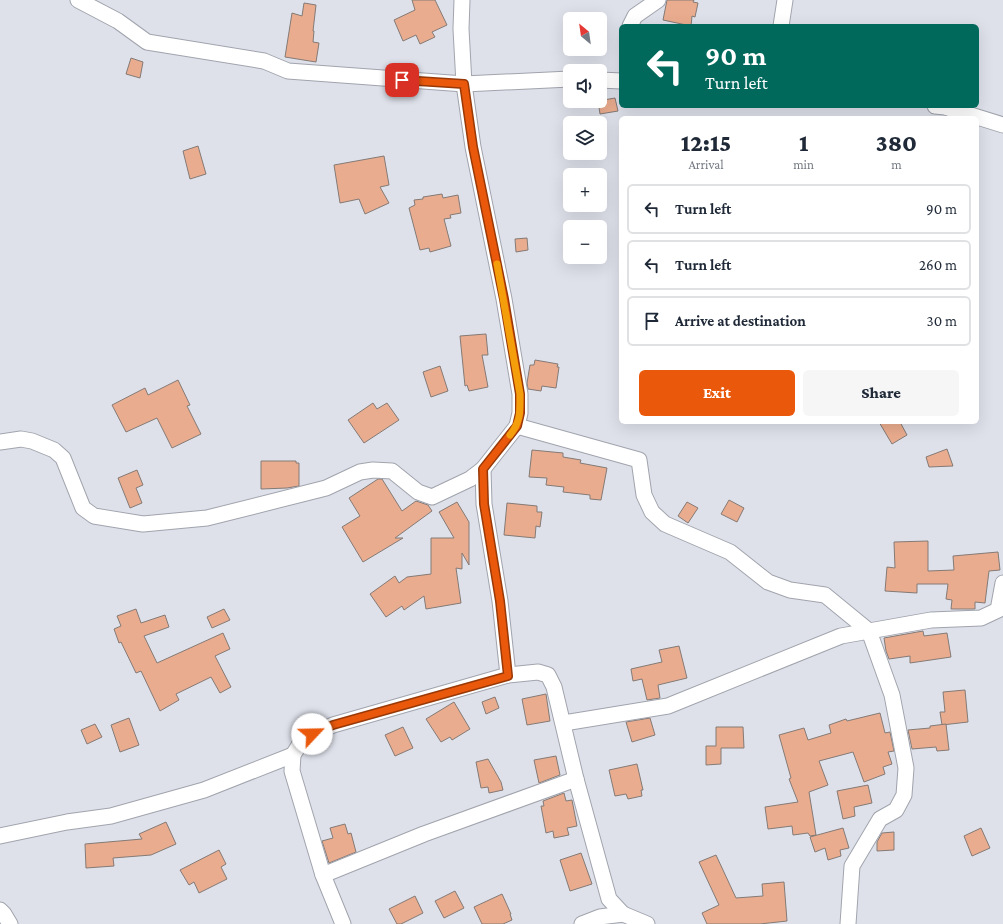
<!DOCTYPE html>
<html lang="en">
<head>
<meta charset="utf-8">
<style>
	:root { --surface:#fff; --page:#f6f6f7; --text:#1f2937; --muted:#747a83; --line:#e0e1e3; --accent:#ea580c }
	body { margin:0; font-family:"Crimson Pro",serif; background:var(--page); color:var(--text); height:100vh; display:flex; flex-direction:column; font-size:15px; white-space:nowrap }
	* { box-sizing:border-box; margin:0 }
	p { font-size:13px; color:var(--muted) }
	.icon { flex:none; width:22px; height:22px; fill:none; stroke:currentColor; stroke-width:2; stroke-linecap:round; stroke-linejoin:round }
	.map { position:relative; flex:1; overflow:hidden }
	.panel { position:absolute; left:619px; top:116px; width:360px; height:308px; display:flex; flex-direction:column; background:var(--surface); border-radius:6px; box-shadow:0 4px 16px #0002 }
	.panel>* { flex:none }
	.guide { position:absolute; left:619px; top:24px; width:360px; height:84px; border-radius:6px; box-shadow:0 4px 16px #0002; background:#00695c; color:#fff; overflow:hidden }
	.needle { width:26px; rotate:331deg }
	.buttons { position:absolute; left:563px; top:12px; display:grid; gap:8px }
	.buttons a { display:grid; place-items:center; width:44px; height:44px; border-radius:6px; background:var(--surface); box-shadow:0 4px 16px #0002; font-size:20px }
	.pin { position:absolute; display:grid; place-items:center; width:34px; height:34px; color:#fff; margin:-17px; border-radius:8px; box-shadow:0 2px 6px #0006 }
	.me { position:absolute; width:44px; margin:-22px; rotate:66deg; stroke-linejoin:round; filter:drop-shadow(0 0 3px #0008) }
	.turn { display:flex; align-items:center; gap:14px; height:84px; padding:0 20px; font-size:18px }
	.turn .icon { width:52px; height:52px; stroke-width:2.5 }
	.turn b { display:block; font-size:28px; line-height:34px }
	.eta { display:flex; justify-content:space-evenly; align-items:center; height:68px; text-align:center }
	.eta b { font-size:24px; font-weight:800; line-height:28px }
	.cta { display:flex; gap:8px; margin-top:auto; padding:8px 20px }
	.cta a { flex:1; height:46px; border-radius:6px; background:var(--accent); color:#fff; font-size:16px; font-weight:800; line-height:46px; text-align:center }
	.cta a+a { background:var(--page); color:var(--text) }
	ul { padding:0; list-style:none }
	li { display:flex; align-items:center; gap:12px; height:50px; margin:0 8px 6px; padding:0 12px; border:2px solid var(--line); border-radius:6px }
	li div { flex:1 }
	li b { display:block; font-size:15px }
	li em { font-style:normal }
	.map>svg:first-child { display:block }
	.building { fill:#eaac8e; stroke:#847a76 }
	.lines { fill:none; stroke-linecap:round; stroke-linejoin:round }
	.minor-casing { stroke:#a1a4ad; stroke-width:17 }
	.minor { stroke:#fff; stroke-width:15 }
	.route-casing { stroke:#983908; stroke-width:10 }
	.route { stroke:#ea580c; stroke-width:7 }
	.slow { stroke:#f59e0b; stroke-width:7 }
</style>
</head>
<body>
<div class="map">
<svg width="1003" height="924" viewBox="0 0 1003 924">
	<rect width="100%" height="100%" fill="#dee1ea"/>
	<!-- building -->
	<g class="building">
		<path d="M412 0H435L447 25 432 32 435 37 420 44 416 35 403 41 394 20 415 10Z"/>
		<path d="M667 0H694L693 2 698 3 695 17 692 16 691 26 663 20Z"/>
		<path d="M304 3 316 5 313 31H314L313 42 319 43 316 62 285 57 292 13 302 16Z"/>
		<path d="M131 58 143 62 140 78 126 74Z"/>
		<path d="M615 98 618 111 600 114 598 101Z"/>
		<path d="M198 146 206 174 190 179 183 151Z"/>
		<path d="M384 156 389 185 380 187 389 203 365 214 359 199 340 203 334 165Z"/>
		<path d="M442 194 443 198 458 195 461 213 450 215 451 218 444 219 451 246 430 252 429 248 420 250 409 208 415 205 414 200 423 199V197Z"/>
		<path d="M527 238 528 250 516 252 515 239Z"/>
		<path d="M486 334 488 355H482L488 387 469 391 467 385 465 386 460 336Z"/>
		<path d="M535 360 558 364 557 367H559L556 388 542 386 541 391 528 389 527 383 530 365H534Z"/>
		<path d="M440 366 448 391 431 397 423 372Z"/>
		<path d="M178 380 190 405 187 406 201 434 172 448 157 418 126 432 112 405 145 388 148 395Z"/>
		<path d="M373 403 377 409 387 403 399 420 364 443 348 420Z"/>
		<path d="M879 422H900L907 435 892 444Z"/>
		<path d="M947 449 953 466 929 467 926 457Z"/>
		<path d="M532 450 563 453V457L581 460 580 463 607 468 601 500 590 499V495L563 492 564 487 546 485 547 478 529 477Z"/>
		<path d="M261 461H296V463H299V486L287 488 261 489Z"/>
		<path d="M137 470 143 485 136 488 142 503 130 508 118 478Z"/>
		<path d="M378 479H382L402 511 416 501 428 505 432 511 395 538H403L363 562 342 527 360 516 349 498Z"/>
		<path d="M729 500 744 508 737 522 721 514Z"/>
		<path d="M457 502 469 522V565L462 553V569L456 568 461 603 426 609 424 596 404 610 402 606 386 617 370 594 395 576 399 583 407 577 431 574V538H454L439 512Z"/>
		<path d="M687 502 698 508 688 523 678 516Z"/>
		<path d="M507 503 537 506V512H542L540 527 536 526 535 538 504 535Z"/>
		<path d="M928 541V571L954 570 953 556 998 552 1000 570 989 571 985 603 975 602V609H951L952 600 946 599 948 584H917V593L885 591 887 567 895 568 894 542Z"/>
		<path d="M136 609 141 623 165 615 169 627 144 636 157 663 223 633 230 649 215 656 231 687 220 693 211 677 176 694 179 700 160 711 141 671 136 673 121 642 119 643 114 629 121 626 117 616Z"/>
		<path d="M224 609 230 620 212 628 207 617Z"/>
		<path d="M923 631 924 636 947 633 951 657 910 663V656L889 659 886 651 884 638Z"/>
		<path d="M679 646 687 678 658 685 660 698 647 700 642 679 633 681 631 669 662 662 659 650Z"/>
		<path d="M965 690 968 722 942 725 940 712H945L943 692Z"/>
		<path d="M546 694 550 721 527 725 522 699Z"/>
		<path d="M495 697 499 708 486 714 482 702Z"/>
		<path d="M454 702 470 729 452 740 450 737 441 742 426 719Z"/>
		<path d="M880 713 885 733 890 732 894 751 888 752 892 764 883 767 885 774 864 782 853 752 819 761 828 785 809 792 816 835 810 836 808 833 793 835 792 826 768 829 765 807 798 802 789 779 791 778 779 735 804 728 808 740 831 733 829 725 846 719 847 721Z"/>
		<path d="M129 718 139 745 120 752 111 725Z"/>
		<path d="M650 718 655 735 632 742 626 722Z"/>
		<path d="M95 724 102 737 87 744 81 730Z"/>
		<path d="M946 724 949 750 937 751 936 747 912 749 908 730 930 728V726Z"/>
		<path d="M403 727 413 748 395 756 385 735Z"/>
		<path d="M716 727H743L744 748H721V764L706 765V746H716Z"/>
		<path d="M556 756 560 775 539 783 534 760Z"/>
		<path d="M488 759 501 782 503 790 489 793 488 787 481 788 476 762Z"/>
		<path d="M637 764 643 790H641L642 796 628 799 626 794 615 796 609 770Z"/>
		<path d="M868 785 872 803 854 807 855 816 843 819 837 791Z"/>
		<path d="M564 793 566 801 572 800 577 826 567 828 569 835 554 838 553 831 546 833 541 806H544L543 801Z"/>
		<path d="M166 822 176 844 151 855 113 858 114 866 86 868 85 844 142 839 139 834Z"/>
		<path d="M345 824 348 834 351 833 356 852 329 863 322 841 333 838 330 828Z"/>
		<path d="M843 828 849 848 840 850 841 856 828 860 825 848 815 852 810 837Z"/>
		<path d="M981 828 990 848 972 856 964 836Z"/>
		<path d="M894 832V850L877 851V842L882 833Z"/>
		<path d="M219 850 226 864 221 867 227 879 199 893 194 882 189 885 180 870Z"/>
		<path d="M581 853 592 884 570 891 560 860Z"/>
		<path d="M716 855 736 898 763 896 762 884 784 882 787 921 760 924H707L702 913 719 905 699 862Z"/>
		<path d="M455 891 464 908 444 918 435 901Z"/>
		<path d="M502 894 511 914H510L512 920 503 924H482L474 907Z"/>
		<path d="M415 896 423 913 401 924H397L389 909Z"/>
	</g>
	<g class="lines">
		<defs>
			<g id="minor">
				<path d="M78 0 118 21 147 42 264 61 288 71 464 84 570 79"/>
				<path d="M630 26 635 16 658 0"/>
				<path d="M781 26 785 0"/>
				<path d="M600 80 621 81"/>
				<path d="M935 106 945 107 1003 125"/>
				<path d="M517 426 639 460 644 495 652 512 665 524 730 552 768 582 790 590 825 595 869 631 892 695 906 768 904 795 896 810 880 819 852 866 848 924"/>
				<path d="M0 442 21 439 32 441 54 450 63 458 83 508 94 516 143 524 207 518 326 488 360 472 373 470 392 471 418 492 432 497 470 479 483 469 517 426 520 413V394L504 299 473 147 464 84 461 29 462 0"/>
				<path d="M483 469 484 504 500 601 508 675"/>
				<path d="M564 723 668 706 841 636 931 620 981 618 998 610 1003 583"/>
				<path d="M0 836 67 822 111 816 204 790 293 755"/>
				<path d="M323 875 424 834 576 779"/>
				<path d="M0 910 4 914 10 924"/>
				<path d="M343 924 323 875 292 771 293 755 303 739 333 725 508 675 538 672 548 675 554 687 576 779 609 899 623 914 647 924"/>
				<path d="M582 924 600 917 623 914"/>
			</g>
		</defs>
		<!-- minor casing -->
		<use href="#minor" class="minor-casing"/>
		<!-- minor -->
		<use href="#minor" class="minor"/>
	</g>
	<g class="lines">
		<defs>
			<path id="route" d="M312 734 333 725 508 676 500 601 484 504 483 469 517 426 520 413V394L504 299 473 147 464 84 402 80"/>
		</defs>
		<!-- route casing -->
		<use href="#route" class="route-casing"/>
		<!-- route -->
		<use href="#route" class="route"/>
		<!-- slow -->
		<path class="slow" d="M497 264 520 394C520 412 521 421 510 435"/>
	</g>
</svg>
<div class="buttons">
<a><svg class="needle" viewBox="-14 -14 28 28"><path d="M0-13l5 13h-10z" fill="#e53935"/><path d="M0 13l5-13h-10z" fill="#747a83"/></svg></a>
<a><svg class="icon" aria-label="sound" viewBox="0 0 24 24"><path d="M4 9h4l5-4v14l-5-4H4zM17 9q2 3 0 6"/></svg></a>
<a><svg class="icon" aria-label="layers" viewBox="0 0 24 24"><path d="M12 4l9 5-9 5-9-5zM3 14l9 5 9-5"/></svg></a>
<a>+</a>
<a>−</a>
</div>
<div class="pin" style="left:402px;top:80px;background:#d93025"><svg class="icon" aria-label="arrive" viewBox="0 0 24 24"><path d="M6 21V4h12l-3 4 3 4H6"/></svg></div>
<svg class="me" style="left:312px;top:734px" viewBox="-20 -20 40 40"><circle r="19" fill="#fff"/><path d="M0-13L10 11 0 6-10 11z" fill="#ea580c"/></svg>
<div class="guide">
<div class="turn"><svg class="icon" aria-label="left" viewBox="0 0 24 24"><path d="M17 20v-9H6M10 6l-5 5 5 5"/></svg><div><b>90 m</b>Turn left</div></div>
</div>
<section class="panel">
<div class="eta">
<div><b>12:15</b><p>Arrival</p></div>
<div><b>1</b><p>min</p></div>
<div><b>380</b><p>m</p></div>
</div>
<ul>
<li><svg class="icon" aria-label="left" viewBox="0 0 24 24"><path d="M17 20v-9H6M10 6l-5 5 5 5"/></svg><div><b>Turn left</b></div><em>90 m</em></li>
<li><svg class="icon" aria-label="left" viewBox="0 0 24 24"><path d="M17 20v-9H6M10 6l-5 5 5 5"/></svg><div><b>Turn left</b></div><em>260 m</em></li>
<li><svg class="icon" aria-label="arrive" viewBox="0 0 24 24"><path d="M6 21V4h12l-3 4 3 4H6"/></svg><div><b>Arrive at destination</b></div><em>30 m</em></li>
</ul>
<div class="cta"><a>Exit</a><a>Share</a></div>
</section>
</div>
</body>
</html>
